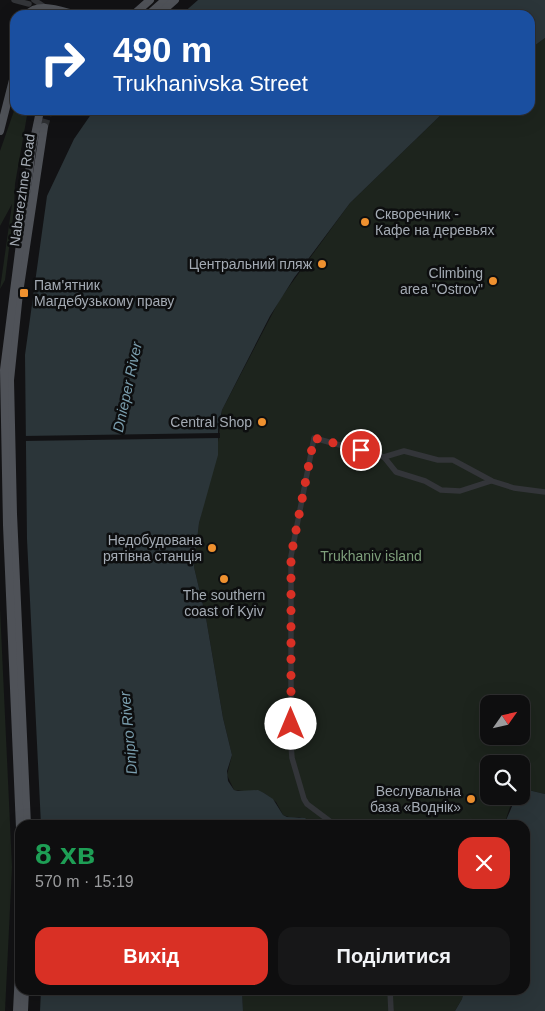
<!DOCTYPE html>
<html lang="uk">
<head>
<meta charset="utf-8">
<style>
	:root { --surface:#0e0e0f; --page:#171718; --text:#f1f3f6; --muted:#9b9c9e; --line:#2e2e2f; --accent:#d93025 }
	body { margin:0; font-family:Arial,sans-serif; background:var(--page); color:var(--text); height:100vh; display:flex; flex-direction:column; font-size:19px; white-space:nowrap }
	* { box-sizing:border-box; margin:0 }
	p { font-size:16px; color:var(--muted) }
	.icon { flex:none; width:28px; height:28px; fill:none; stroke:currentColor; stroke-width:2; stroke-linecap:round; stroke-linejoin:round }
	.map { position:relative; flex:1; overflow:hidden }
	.sheet { position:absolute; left:15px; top:820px; width:515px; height:175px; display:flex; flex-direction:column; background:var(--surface); border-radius:15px; box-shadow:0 5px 20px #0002,0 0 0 1px var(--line) }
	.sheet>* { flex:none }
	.banner { position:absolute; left:10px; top:10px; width:525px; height:105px; border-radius:15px; box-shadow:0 5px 20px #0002,0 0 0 1px var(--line); background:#1a4fa0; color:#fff; overflow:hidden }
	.needle { width:32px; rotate:56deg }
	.fabs { position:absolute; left:480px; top:695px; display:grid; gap:10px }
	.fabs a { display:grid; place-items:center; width:50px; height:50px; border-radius:10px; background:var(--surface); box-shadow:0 5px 20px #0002,0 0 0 1px var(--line); font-size:25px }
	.pin { position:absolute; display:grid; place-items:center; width:42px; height:42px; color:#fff; margin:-21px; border:2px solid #fff; border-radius:50%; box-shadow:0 1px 5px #0007 }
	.me { position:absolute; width:55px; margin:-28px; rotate:0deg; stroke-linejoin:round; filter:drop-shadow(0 0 4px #0008) }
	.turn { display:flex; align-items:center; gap:18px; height:105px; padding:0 20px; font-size:22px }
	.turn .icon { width:65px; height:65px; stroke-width:2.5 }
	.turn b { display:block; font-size:35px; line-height:42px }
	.round { display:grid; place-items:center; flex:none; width:52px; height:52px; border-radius:15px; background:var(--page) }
	.overview { display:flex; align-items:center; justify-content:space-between; height:85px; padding:0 20px }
	h1 { font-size:30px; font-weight:800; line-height:38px; color:#1e9e55 }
	.button { display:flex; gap:10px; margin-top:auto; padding:10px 20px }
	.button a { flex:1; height:58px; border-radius:15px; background:var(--accent); color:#fff; font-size:20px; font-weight:800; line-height:58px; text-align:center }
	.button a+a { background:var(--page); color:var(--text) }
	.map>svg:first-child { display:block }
	.green { fill:#1d241d; fill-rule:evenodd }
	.water { fill:#2b3539 }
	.pier { fill:#121214 }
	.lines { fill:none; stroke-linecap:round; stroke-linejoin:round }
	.major-tunnel { stroke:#2f3134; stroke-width:8; stroke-dasharray:8 4; stroke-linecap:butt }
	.minor { stroke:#333539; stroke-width:5.5 }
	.major { stroke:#4f5258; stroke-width:8 }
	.route { stroke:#d93025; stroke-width:9; stroke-dasharray:0 16.2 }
	.poi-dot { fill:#ef912f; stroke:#0d0e0f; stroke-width:2 }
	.labels { text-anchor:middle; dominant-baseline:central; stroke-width:5; stroke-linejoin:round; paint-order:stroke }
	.street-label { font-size:14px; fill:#a4abb4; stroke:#0d0e0f }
	.poi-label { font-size:14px; fill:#a4abb4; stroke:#0d0e0f; text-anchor:end }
	.park-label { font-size:14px; fill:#7e9f7b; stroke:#0d0e0f }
	.water-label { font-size:15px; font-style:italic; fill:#7b9faf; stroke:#0d0e0f }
</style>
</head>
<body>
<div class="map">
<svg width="545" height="1011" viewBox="0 0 545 1011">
	<rect width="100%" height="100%" fill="#121214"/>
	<!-- green -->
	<g class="green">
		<path d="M545 38V794L528 790 521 796V764H489V796H521L510 807 504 825H313L312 822 299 817 292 818 283 815 276 802 264 793 234 790 227 775 232 755 223 718 206 618 194 567 199 523 218 442 222 410 280 299 350 203 446 110H530V49ZM489 704H521V736H489Z"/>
		<path d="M15 108 28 110 15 184 14 209 5 280 0 289 12 204 0 226V151Z"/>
		<path d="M0 608 12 867 5 1011H0Z"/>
		<path d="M242 990H464L462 999 455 1011H243Z"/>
	</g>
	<!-- water -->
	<g class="water">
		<path d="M198 0H545V38L530 49V15H181Z"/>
		<path d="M94 110H446L350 203 294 278 270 316 222 410 218 429V455L199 523 194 567 206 618 223 718 232 755 227 771 228 781 234 790 238 791 258 790 264 793 273 799 283 815 287 817 305 818 313 825H41L27 539 25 355 47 196 74 139Z"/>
		<path d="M528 790 545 794V1011H455L462 999 464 990H525V825H504L513 804Z"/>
		<path d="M41 990H242L243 1011H40Z"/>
	</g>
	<!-- pier -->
	<path class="pier" d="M220 433V438L23 441V436Z"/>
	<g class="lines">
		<!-- major-tunnel -->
		<path class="major-tunnel" d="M44 127 49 110"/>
		<!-- minor -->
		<g class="minor">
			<path d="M14 0 29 4"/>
			<path d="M34 0 45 7"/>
			<path d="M384 457 396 472 425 481 441 490 460 491 491 481"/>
			<path d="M335 825 307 804 304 799 292 758 291 745V556L314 438 384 457 404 451 438 460H453L492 481 514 488 545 492"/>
			<path d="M390 990 391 1011"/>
		</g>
		<!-- major -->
		<g class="major">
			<path d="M27 15C38 1 63 12 78 15"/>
			<path d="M34 15H48"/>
			<path d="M133 15 150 0"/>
			<path d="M148 15 165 0"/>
			<path d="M158 15 175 0"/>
			<path d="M0 131 15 72"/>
			<path d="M27 825 13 514 10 380 19 293 44 127"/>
			<path d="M20 828 7 525 4 370 32 149 40 111"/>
			<path d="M17 1011 20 952"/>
			<path d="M24 1011 25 990"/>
		</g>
	</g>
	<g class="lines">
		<!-- route -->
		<path class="route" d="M291 724V556L314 438 361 450"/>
	</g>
	<!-- markers -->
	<g class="poi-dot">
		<circle cx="365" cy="222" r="5"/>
		<circle cx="322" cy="264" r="5"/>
		<circle cx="493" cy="281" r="5"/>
		<rect x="19" y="288" width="10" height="10" rx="2.5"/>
		<circle cx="262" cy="422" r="5"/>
		<circle cx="212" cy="548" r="5"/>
		<circle cx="224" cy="579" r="5"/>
		<circle cx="471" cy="799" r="5"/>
	</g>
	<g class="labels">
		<!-- street labels -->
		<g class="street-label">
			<text transform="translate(22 190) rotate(-82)">Naberezhne Road</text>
		</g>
		<!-- poi labels -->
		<g class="poi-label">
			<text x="375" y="214" text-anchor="start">Скворечник -<tspan x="375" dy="16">Кафе на деревьях</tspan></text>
			<text x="312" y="264">Центральний пляж</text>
			<text x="483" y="273">Climbing<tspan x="483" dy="16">area "Ostrov"</tspan></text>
			<text x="34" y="285" text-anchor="start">Пам'ятник<tspan x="34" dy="16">Магдебузькому праву</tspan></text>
			<text x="252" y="422">Central Shop</text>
			<text x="202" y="540">Недобудована<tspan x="202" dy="16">рятівна станція</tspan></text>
			<text x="224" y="595" text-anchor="middle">The southern<tspan x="224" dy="16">coast of Kyiv</tspan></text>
			<text x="461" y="791">Веслувальна<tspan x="461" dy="16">база «Воднік»</tspan></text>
		</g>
		<!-- park labels -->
		<g class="park-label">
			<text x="371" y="556">Trukhaniv island</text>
		</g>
		<!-- water labels -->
		<g class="water-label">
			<text transform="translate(127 387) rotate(-78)">Dnieper River</text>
			<text transform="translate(128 733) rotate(-95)">Dnipro River</text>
		</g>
	</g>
</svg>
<div class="fabs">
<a><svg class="needle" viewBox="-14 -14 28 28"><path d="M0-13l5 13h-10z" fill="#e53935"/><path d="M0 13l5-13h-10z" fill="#9b9c9e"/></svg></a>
<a><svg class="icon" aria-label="search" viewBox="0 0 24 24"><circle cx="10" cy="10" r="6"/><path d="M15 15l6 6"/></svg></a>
</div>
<div class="pin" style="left:361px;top:450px;background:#d93025"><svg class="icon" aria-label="arrive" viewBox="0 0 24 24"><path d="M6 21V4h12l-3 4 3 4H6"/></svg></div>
<svg class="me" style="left:291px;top:724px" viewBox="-20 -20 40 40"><circle r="19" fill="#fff"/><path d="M0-13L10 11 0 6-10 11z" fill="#d93025"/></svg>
<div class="banner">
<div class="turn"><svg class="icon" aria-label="right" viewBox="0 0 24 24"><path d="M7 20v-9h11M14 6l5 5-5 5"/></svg><div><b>490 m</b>Trukhanivska Street</div></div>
</div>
<section class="sheet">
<div class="overview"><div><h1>8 хв</h1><p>570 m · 15:19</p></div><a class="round" style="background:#d93025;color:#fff"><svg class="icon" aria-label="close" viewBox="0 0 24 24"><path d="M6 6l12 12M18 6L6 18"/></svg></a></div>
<div class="button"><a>Вихід</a><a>Поділитися</a></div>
</section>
</div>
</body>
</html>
